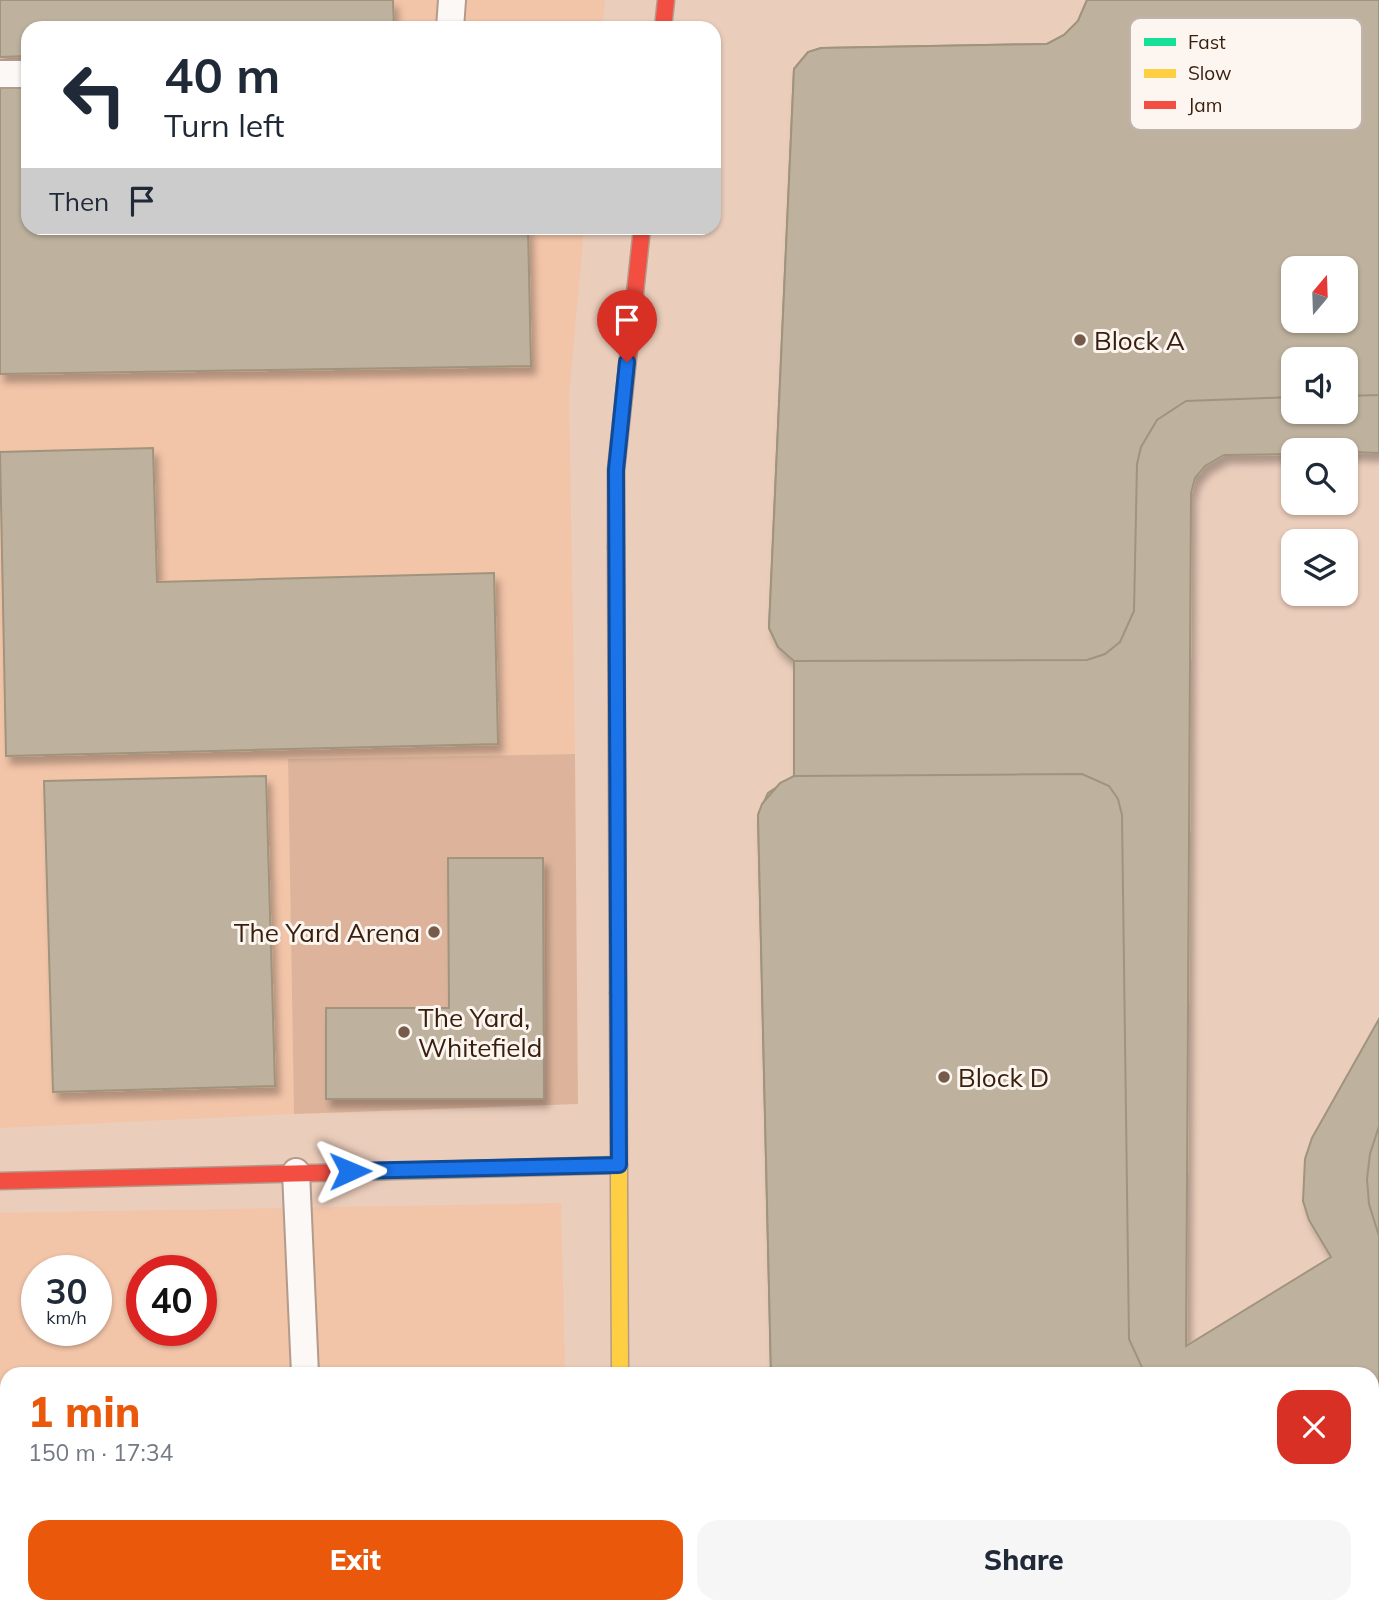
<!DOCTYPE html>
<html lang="en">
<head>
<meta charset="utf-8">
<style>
	:root { --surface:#fff; --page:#f6f6f7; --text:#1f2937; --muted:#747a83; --accent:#ea580c }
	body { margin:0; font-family:Mulish,sans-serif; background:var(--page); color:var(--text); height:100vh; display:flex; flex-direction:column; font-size:26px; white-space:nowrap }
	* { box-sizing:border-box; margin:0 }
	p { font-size:23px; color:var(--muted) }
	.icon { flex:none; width:38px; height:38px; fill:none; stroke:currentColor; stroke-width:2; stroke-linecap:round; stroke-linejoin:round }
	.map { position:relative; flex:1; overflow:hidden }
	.panel { position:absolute; left:0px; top:1367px; width:1379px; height:247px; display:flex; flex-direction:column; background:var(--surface); border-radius:21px 21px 0 0; box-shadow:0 2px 5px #0004 }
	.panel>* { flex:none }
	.hud { position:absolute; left:21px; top:21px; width:700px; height:214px; border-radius:21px; box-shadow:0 2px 5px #0004; background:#fff; color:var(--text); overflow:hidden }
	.needle { width:46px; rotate:19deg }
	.tools { position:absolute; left:1281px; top:256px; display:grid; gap:14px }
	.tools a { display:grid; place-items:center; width:77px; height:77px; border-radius:14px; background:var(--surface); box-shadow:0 2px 5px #0004; font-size:35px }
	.speed { position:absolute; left:21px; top:1255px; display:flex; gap:14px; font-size:35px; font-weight:700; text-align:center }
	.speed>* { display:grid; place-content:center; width:91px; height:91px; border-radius:50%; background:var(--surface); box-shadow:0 2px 5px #0004; line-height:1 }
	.speed small { font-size:18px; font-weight:400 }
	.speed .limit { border:10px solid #d22; background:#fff; color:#111 }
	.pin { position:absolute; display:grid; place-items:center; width:60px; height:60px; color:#fff; margin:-72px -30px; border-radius:50% 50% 50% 0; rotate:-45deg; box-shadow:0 0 7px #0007 }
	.pin .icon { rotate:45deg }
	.me { position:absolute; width:77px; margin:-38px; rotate:89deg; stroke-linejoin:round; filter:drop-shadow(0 0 5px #0008) }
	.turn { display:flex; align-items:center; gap:24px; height:147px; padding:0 28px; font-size:32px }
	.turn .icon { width:91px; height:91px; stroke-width:2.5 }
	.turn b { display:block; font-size:49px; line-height:60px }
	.then { display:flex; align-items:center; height:66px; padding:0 28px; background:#0003; gap:14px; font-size:26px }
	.round { display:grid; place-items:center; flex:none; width:74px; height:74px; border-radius:21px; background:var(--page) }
	.summary { display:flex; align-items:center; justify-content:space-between; height:119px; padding:0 28px }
	h1 { font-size:42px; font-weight:800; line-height:52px; color:var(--accent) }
	.button { display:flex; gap:14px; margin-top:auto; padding:14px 28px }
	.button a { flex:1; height:80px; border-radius:21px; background:var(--accent); color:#fff; font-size:28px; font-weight:800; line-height:80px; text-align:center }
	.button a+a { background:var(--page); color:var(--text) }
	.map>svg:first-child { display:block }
	.built { fill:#f2c4a8; fill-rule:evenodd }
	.green { fill:#ddb49b }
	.building { fill:#beb29e; stroke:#a0947d; stroke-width:2; fill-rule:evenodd; filter:url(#shadow) }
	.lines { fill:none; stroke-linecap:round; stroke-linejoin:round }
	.lane-casing { stroke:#b39a8b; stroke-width:30 }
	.fast-casing { stroke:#b39a8b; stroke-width:19 }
	.slow-casing { stroke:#b39a8b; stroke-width:19 }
	.jam-casing { stroke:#b39a8b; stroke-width:19 }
	.lane { stroke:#fcf8f5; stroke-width:26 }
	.fast { stroke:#16e098; stroke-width:16 }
	.slow { stroke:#ffcf43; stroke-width:16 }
	.jam { stroke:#f24e42; stroke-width:16 }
	.route-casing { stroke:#114b97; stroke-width:18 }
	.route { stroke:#1a73e8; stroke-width:12 }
	.poi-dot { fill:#765b4a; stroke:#fcf5f0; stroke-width:2.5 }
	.labels { text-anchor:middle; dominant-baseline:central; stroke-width:6; stroke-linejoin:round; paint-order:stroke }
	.poi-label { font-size:26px; fill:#371e0d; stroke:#fcf5f0; text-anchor:start }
	.key { fill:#fcf5f0; stroke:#c1b4ac; stroke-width:2 }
	.key-label { font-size:19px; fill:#371e0d }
</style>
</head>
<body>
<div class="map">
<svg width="1379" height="1613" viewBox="0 0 1379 1613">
	<defs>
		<filter id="shadow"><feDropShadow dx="4.5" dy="8" stdDeviation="3.5" flood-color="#0004"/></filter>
	</defs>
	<rect width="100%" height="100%" fill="#ebcdbb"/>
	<!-- built -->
	<g class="built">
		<path d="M0 0H605L602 28H28V228H584L569 395 575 754 288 759 294 1114 0 1128Z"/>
		<path d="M561 1203 565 1374H7V1606H570V1613H0V1213ZM37 1270H96V1330H37ZM142 1270H201V1330H142Z"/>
	</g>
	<!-- green -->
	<path class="green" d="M575 754 578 1104 294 1114 288 759Z"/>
	<!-- building -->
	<g class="building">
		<path d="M0 0H393L394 28H28V56L0 57Z"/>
		<path d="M1087 0H1379V453L1293 450V454L1224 455 1205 466 1195 478 1191 493 1186 1346 1331 1257 1309 1220 1303 1201 1305 1159 1312 1138 1379 1019V1613H865L861 1606H1372V1374H771L758 815 768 793 794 776V661L778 647 769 628 794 69 808 52 821 48 1047 44 1064 35 1078 21ZM1293 268H1346V320H1293ZM1293 359H1346V411H1293Z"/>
		<path d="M1087 0H1379V395L1346 396V359H1293V397L1186 401 1157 420 1141 447 1137 464 1134 611 1120 642 1105 654 1087 660 794 661 778 647 769 628 794 69 808 52 821 48 1047 44 1064 35 1078 21ZM1293 268H1346V320H1293Z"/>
		<path d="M0 88H28V228H528L531 366 0 374Z"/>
		<path d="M153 448 157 582 494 573 498 744 6 756 0 452Z"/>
		<path d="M1082 774 1109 786 1118 799 1122 815 1129 1339 1145 1374H771L758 815 762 804 780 783 794 776Z"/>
		<path d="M266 776 275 1086 53 1092 44 781Z"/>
		<path d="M448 858H543L544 1099H326V1008H449Z"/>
		<path d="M1379 1126V1236L1369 1204 1367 1179 1370 1154Z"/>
		<path d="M67 1606H287L288 1613H67Z"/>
		<path d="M861 1606H997L985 1613H865Z"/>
		<path d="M1224 1606H1279L1286 1613H1213Z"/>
	</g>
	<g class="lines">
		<defs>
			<g id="lane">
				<path d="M450 28 452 0"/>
				<path d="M0 74H28"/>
				<path d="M296 1172 305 1374"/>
				<path d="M315 1606 316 1613"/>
			</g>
			<g id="fast">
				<path d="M616 547 618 993"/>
				<path d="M355 1172 619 1165"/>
			</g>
			<g id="slow">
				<path d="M618 993 620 1374"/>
				<path d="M622 1606V1613"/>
			</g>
			<g id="jam">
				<path d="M663 28 666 0"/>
				<path d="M616 547V470L642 228"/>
				<path d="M0 1181 355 1172"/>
			</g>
		</defs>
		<!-- lane casing -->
		<use href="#lane" class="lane-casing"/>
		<!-- fast casing -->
		<use href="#fast" class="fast-casing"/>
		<!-- slow casing -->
		<use href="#slow" class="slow-casing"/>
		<!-- jam casing -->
		<use href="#jam" class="jam-casing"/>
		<!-- lane -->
		<use href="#lane" class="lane"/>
		<!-- fast -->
		<use href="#fast" class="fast"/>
		<!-- slow -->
		<use href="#slow" class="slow"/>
		<!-- jam -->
		<use href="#jam" class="jam"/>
	</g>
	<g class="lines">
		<defs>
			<path id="route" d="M350 1171 619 1165 616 470 627 362"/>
		</defs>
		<!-- route casing -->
		<use href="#route" class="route-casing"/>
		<!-- route -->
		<use href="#route" class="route"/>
	</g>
	<!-- markers -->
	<g class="poi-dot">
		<circle cx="1080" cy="340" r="7"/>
		<circle cx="434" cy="932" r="7"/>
		<circle cx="404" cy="1032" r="7"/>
		<circle cx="944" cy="1077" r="7"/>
	</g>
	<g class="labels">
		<!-- poi labels -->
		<g class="poi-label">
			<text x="1094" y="340">Block A</text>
			<text x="420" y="932" text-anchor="end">The Yard Arena</text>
			<text x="418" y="1017">The Yard,<tspan x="418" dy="30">Whitefield</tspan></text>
			<text x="958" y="1077">Block D</text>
		</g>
	</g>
	<!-- legend -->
	<rect x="1130" y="18" width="232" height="112" rx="10" class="key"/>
	<rect x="1144" y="38" width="32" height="8" fill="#16e098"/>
	<rect x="1144" y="69" width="32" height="9" fill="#ffcf43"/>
	<rect x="1144" y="101" width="32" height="8" fill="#f24e42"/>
	<g class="key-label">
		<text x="1188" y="49">Fast</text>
		<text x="1188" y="80">Slow</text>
		<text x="1188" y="112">Jam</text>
	</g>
</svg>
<div class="tools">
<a><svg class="needle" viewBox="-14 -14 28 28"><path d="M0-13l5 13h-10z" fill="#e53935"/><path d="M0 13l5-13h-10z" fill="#747a83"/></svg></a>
<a><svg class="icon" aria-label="sound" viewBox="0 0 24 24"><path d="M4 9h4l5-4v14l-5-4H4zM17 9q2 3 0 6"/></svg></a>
<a><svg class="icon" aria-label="search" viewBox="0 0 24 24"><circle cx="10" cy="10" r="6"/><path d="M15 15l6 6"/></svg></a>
<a><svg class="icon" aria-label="layers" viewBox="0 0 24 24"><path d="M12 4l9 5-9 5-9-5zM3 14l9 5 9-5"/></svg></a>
</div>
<div class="speed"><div>30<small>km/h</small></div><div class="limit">40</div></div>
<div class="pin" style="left:627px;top:362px;background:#d93025"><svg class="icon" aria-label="arrive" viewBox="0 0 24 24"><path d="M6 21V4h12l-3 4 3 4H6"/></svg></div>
<svg class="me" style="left:350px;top:1171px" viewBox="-20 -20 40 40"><path d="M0-17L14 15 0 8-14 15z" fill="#1a73e8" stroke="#fff" stroke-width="4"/></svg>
<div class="hud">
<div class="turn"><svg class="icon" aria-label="left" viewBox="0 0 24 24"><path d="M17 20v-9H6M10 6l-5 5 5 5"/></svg><div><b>40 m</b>Turn left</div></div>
<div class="then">Then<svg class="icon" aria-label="arrive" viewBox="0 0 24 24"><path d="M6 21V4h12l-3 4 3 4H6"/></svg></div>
</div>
<section class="panel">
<div class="summary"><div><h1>1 min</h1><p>150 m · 17:34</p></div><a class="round" style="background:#d93025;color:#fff"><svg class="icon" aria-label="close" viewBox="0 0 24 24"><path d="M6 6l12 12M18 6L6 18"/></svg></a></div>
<div class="button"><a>Exit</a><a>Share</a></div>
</section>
</div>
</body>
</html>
